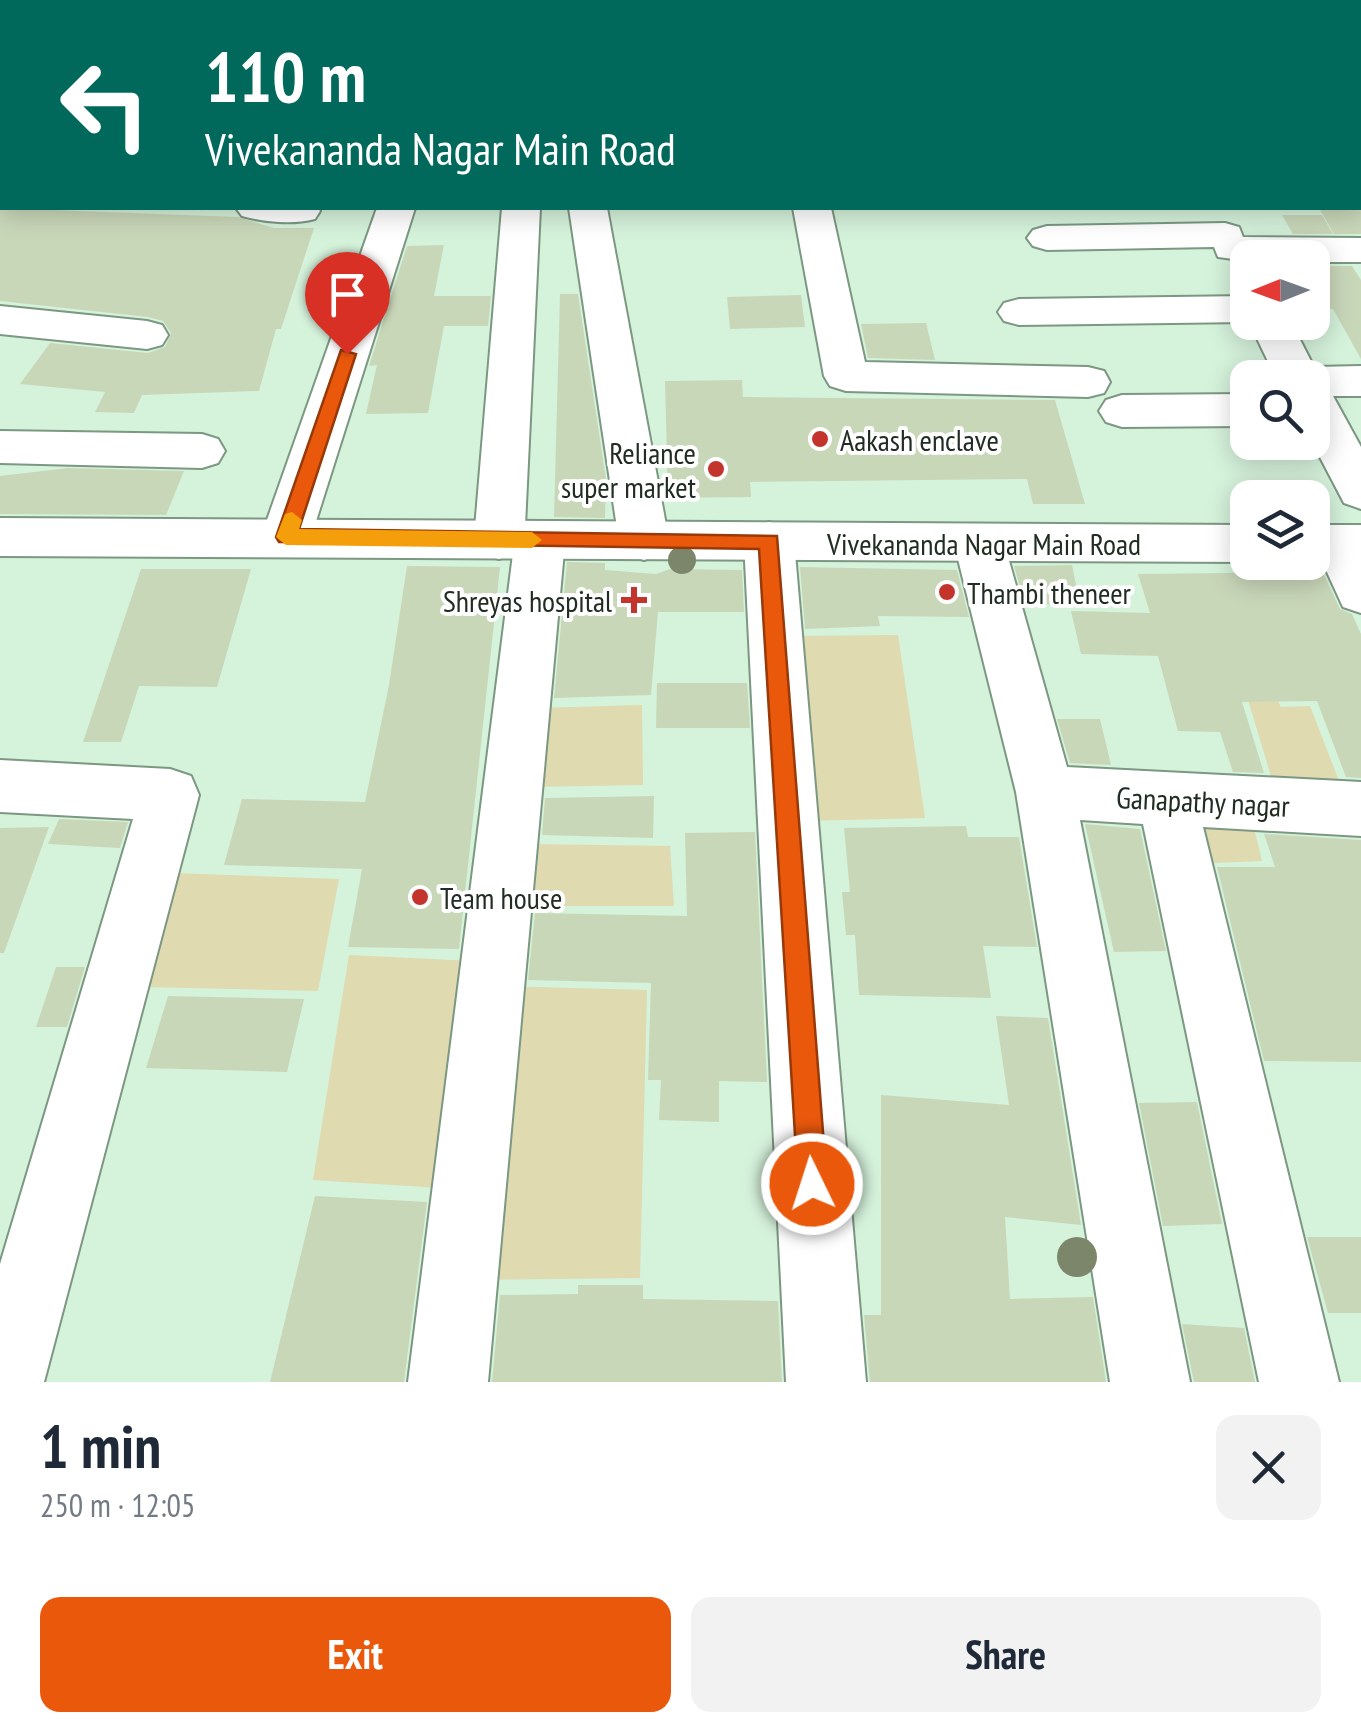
<!DOCTYPE html>
<html lang="en">
<head>
<meta charset="utf-8">
<style>
	:root { --surface:#fff; --page:#f2f2f3; --text:#1f2937; --muted:#747a83; --accent:#ea580c }
	body { margin:0; font-family:"PT Sans Narrow",sans-serif; background:var(--page); color:var(--text); height:100vh; display:flex; flex-direction:column; font-size:38px; white-space:nowrap }
	* { box-sizing:border-box; margin:0 }
	p { font-size:32px; color:var(--muted) }
	.icon { flex:none; width:55px; height:55px; fill:none; stroke:currentColor; stroke-width:2; stroke-linecap:round; stroke-linejoin:round }
	.map { position:relative; height:1382px; overflow:hidden }
	.drawer { display:flex; flex-direction:column; background:var(--surface); flex:1 }
	.drawer>* { flex:none }
	.top-card { position:absolute; left:0px; top:0px; width:1362px; height:210px; box-shadow:0 5px 25px #0003; background:#00695c; color:#fff; overflow:hidden }
	.needle { width:65px; rotate:269deg }
	.fabs { position:absolute; left:1230px; top:240px; display:grid; gap:20px }
	.fabs a { display:grid; place-items:center; width:100px; height:100px; border-radius:20px; background:var(--surface); box-shadow:0 5px 25px #0003; font-size:50px }
	.pin { position:absolute; display:grid; place-items:center; width:85px; height:85px; color:#fff; margin:-102px -42px; border-radius:50% 50% 50% 0; rotate:-45deg; box-shadow:0 0 10px #0007 }
	.pin .icon { rotate:45deg }
	.me { position:absolute; width:110px; margin:-55px; rotate:356deg; stroke-linejoin:round; filter:drop-shadow(0 0 8px #0008) }
	.turn { display:flex; align-items:center; gap:35px; height:210px; padding:0 40px; font-size:45px }
	.turn .icon { width:130px; height:130px; stroke-width:2.5 }
	.turn b { display:block; font-size:70px; line-height:85px }
	.round { display:grid; place-items:center; flex:none; width:105px; height:105px; border-radius:20px; background:var(--page) }
	.head { display:flex; align-items:center; justify-content:space-between; height:170px; padding:0 40px }
	h1 { font-size:60px; font-weight:600; line-height:75px }
	.cta { display:flex; gap:20px; margin-top:auto; padding:20px 40px }
	.cta a { flex:1; height:115px; border-radius:20px; background:var(--accent); color:#fff; font-size:40px; font-weight:600; line-height:115px; text-align:center }
	.cta a+a { background:var(--page); color:var(--text) }
	.map>svg:first-child { display:block }
	.green { fill:#dfdaaf }
	.building { fill:#c9d7b9 }
	.lines { fill:none; stroke-linecap:round; stroke-linejoin:round }
	.minor-casing { stroke:#7c9782; stroke-width:4 }
	.major-casing { stroke:#7c9782; stroke-width:4 }
	.minor { fill:#fff; fill-rule:evenodd }
	.major { fill:#fff; fill-rule:evenodd }
	.tree { fill:#7b866a }
	.route { fill:#ea580c; stroke:#983908; stroke-width:2.5 }
	.slow { fill:#f59e0b }
	.poi-dot { fill:#c2342c; stroke:#fff; stroke-width:4 }
	.labels { text-anchor:middle; dominant-baseline:central; stroke-width:8; stroke-linejoin:round; paint-order:stroke }
	.poi-label { font-size:30px; fill:#212c23; stroke:#fff; text-anchor:start }
	.street-label { font-size:30px; fill:#212c23; stroke:#fff }
</style>
</head>
<body>
<div class="map">
<svg width="1361" height="1382" viewBox="0 0 1361 1382">
	<rect width="100%" height="100%" fill="#d5f2db"/>
	<!-- green -->
	<g class="green">
		<path d="M898 635 925 818 802 821 786 636Z"/>
		<path d="M1240 673H1262L1281 707 1310 706 1346 799 1276 793Z"/>
		<path d="M642 705 643 785 529 787 536 708Z"/>
		<path d="M1173 804 1249 808 1262 861 1191 864Z"/>
		<path d="M523 844 670 846 674 906H518Z"/>
		<path d="M174 873 339 879 318 991 146 987Z"/>
		<path d="M349 955 472 961 441 1188 313 1180Z"/>
		<path d="M497 986 647 990 640 1278 472 1280Z"/>
	</g>
	<!-- building -->
	<g class="building">
		<path d="M0 208 238 217 274 228H314L281 329H276L259 391 142 395 134 413 95 412 105 392 20 384 50 343 148 353 165 347 171 333 163 321 148 317 0 301Z"/>
		<path d="M1319 208H1361V234H1334Z"/>
		<path d="M1282 215H1322L1333 234H1293Z"/>
		<path d="M444 245 434 296H491L488 326H444L428 413 366 414 377 365 369 366 407 246Z"/>
		<path d="M1312 266H1352L1361 280V359L1333 309H1312Z"/>
		<path d="M560 294H578L606 479 605 518 554 517Z"/>
		<path d="M801 295 805 327 730 329 727 297Z"/>
		<path d="M926 323 935 360 868 358 861 324Z"/>
		<path d="M742 380 743 397 1055 400 1085 504H1033L1027 479 750 482 751 497 668 498 665 381Z"/>
		<path d="M68 468 184 471 166 515 0 514V476Z"/>
		<path d="M567 562 605 563V570L656 574 670 569 742 570 744 612H658L651 695 554 698Z"/>
		<path d="M1072 565 1080 605 1025 604 1014 566Z"/>
		<path d="M407 566 500 567 459 949 348 947 362 869 224 865 242 799 365 802 389 685Z"/>
		<path d="M800 567 957 570 969 617 878 616 880 626 805 629Z"/>
		<path d="M141 569H251L217 687 139 686 121 742H83Z"/>
		<path d="M1323 572 1340 609 1352 614 1361 634V778L1346 777 1317 701 1242 702 1264 773 1233 772 1220 732 1178 731 1158 656 1081 654 1071 611 1150 613 1138 574Z"/>
		<path d="M657 683H747L750 728H656Z"/>
		<path d="M1057 719H1100L1111 765 1070 763Z"/>
		<path d="M654 796 653 838 542 835 545 798Z"/>
		<path d="M59 819 128 822 120 848 48 844Z"/>
		<path d="M1085 824 1140 829 1166 951 1114 952Z"/>
		<path d="M966 826 968 837H1019L1037 947 983 946 991 998 859 995 855 935H846L842 892H850L844 828Z"/>
		<path d="M49 827 4 953H0V828Z"/>
		<path d="M755 832 767 1082 719 1081V1122L659 1120 661 1080H648L651 983 528 980 535 913 687 916 685 833Z"/>
		<path d="M1264 834 1361 840V1062L1264 1061 1217 867H1275Z"/>
		<path d="M56 967H85L67 1027H36Z"/>
		<path d="M168 996 304 999 287 1072 146 1068Z"/>
		<path d="M996 1016 1048 1018 1081 1225 1005 1217 1010 1299 1093 1297 1106 1382H870L864 1315H881V1095L1009 1105Z"/>
		<path d="M1197 1102 1222 1224 1163 1226 1139 1103Z"/>
		<path d="M315 1196 427 1202 404 1382H270Z"/>
		<path d="M1307 1237H1361V1313H1328Z"/>
		<path d="M578 1285H643V1299L778 1301 782 1382H492L500 1295 578 1294Z"/>
		<path d="M1182 1324 1244 1328 1255 1382H1194Z"/>
	</g>
	<g class="lines">
		<defs>
			<g id="minor">
				<path d="M265 0H342L344 2H266Z"/>
				<path d="M713 0H743L744 2H713Z"/>
				<path d="M826 0H856L857 2H826Z"/>
				<path d="M909 0H939L941 2H910Z"/>
				<path d="M1003 0H1033L1035 2H1004Z"/>
				<path d="M1113 0H1143L1145 2H1114Z"/>
				<path d="M1248 0H1278L1280 2H1249Z"/>
				<rect x="1360" y="41" width="1" height="20"/>
				<rect x="0" y="102" width="2" height="21"/>
				<rect x="1360" y="126" width="1" height="22"/>
				<rect x="0" y="174" width="2" height="23"/>
				<path d="M236 208H318L320 211 315 219C292 225 264 222 242 216Z"/>
				<path d="M377 208H415L311 537 304 550 286 556 268 550 261 537Z"/>
				<path d="M502 208H540L525 526 540 521 558 527 565 540 488 1382H408L513 554 499 559 481 553 474 540Z"/>
				<path d="M569 208H607L669 541 662 554 644 560 626 554 619 541Z"/>
				<path d="M793 208H831L865 362 1088 367 1104 371 1110 382 1104 393 1088 397 846 391 830 386 824 376Z"/>
				<path d="M1225 223 1239 227 1243 237 1361 238V262H1312V258H1248V261L1218 257 1214 247 1047 250 1033 246 1027 238 1033 230 1047 226Z"/>
				<path d="M1248 296V322L1019 325 1004 321 998 312 1004 303 1019 299Z"/>
				<path d="M0 306 147 321 162 325 168 335 162 345 147 349 0 334Z"/>
				<path d="M1249 322H1291L1314 367 1361 366V396H1333L1361 447V509L1344 503 1312 442V378H1276Z"/>
				<path d="M1248 394V426L1122 427 1106 422 1099 411 1106 400 1122 395Z"/>
				<path d="M0 431 202 434 218 439 225 451 218 463 202 468 0 463Z"/>
				<path d="M769 522 787 528 794 541 866 1382H786L744 541 751 528Z"/>
				<path d="M979 524 997 530 1004 543 1067 767 1361 782V836L1203 827 1339 1382H1259L1143 824 1080 820 1190 1382H1110L1016 792 954 543 961 530Z"/>
				<path d="M1339 525 1357 531 1361 539V613L1343 607 1314 544 1321 531Z"/>
				<path d="M0 760 170 769 191 776 199 795 44 1382H0V1264L133 819 0 812Z"/>
			</g>
			<g id="major">
				<path d="M0 518 1248 525 1249 562 0 556Z"/>
				<path d="M1312 525H1361V563L1311 562Z"/>
			</g>
		</defs>
		<!-- minor casing -->
		<use href="#minor" class="minor-casing"/>
		<!-- major casing -->
		<use href="#major" class="major-casing"/>
		<!-- minor -->
		<use href="#minor" class="minor"/>
		<!-- major -->
		<use href="#major" class="major"/>
	</g>
	<!-- trees -->
	<g class="tree">
		<circle cx="682" cy="560" r="14"/>
		<circle cx="1077" cy="1257" r="20"/>
	</g>
	<!-- route -->
	<path class="route" d="M341 350 356 354 299 529 777 536 827 1184 823 1195 812 1199 802 1195 798 1184 759 549 279 542 276 537Z"/>
	<!-- slow -->
	<path class="slow" d="M292 512 302 520 299 529 532 532 542 540 532 548 286 545 276 537 285 514Z"/>
	<!-- markers -->
	<g class="poi-dot">
		<circle cx="820" cy="439" r="10"/>
		<circle cx="716" cy="469" r="10"/>
		<circle cx="947" cy="592" r="10"/>
		<path d="M629 585h10v10h10v10h-10v10h-10v-10h-10v-10h10z"/>
		<circle cx="420" cy="897" r="10"/>
	</g>
	<g class="labels">
		<!-- poi labels -->
		<g class="poi-label">
			<text x="840" y="439">Aakash enclave</text>
			<text x="696" y="452" text-anchor="end">Reliance<tspan x="696" dy="34">super market</tspan></text>
			<text x="967" y="592">Thambi theneer</text>
			<text x="612" y="600" text-anchor="end">Shreyas hospital</text>
			<text x="440" y="897">Team house</text>
		</g>
		<!-- street labels -->
		<g class="street-label">
			<text x="984" y="543">Vivekananda Nagar Main Road</text>
			<text transform="translate(1203 801) rotate(3)">Ganapathy nagar</text>
		</g>
	</g>
</svg>
<div class="fabs">
<a><svg class="needle" viewBox="-14 -14 28 28"><path d="M0-13l5 13h-10z" fill="#e53935"/><path d="M0 13l5-13h-10z" fill="#747a83"/></svg></a>
<a><svg class="icon" aria-label="search" viewBox="0 0 24 24"><circle cx="10" cy="10" r="6"/><path d="M15 15l6 6"/></svg></a>
<a><svg class="icon" aria-label="layers" viewBox="0 0 24 24"><path d="M12 4l9 5-9 5-9-5zM3 14l9 5 9-5"/></svg></a>
</div>
<div class="pin" style="left:347px;top:354px;background:#d93025"><svg class="icon" aria-label="arrive" viewBox="0 0 24 24"><path d="M6 21V4h12l-3 4 3 4H6"/></svg></div>
<svg class="me" style="left:812px;top:1184px" viewBox="-20 -20 40 40"><circle r="17" fill="#ea580c" stroke="#fff" stroke-width="3"/><path d="M0-11L8 9 0 5-8 9z" fill="#fff"/></svg>
<div class="top-card">
<div class="turn"><svg class="icon" aria-label="left" viewBox="0 0 24 24"><path d="M17 20v-9H6M10 6l-5 5 5 5"/></svg><div><b>110 m</b>Vivekananda Nagar Main Road</div></div>
</div>
</div>
<section class="drawer">
<div class="head"><div><h1>1 min</h1><p>250 m · 12:05</p></div><a class="round"><svg class="icon" aria-label="close" viewBox="0 0 24 24"><path d="M6 6l12 12M18 6L6 18"/></svg></a></div>
<div class="cta"><a>Exit</a><a>Share</a></div>
</section>
</body>
</html>
